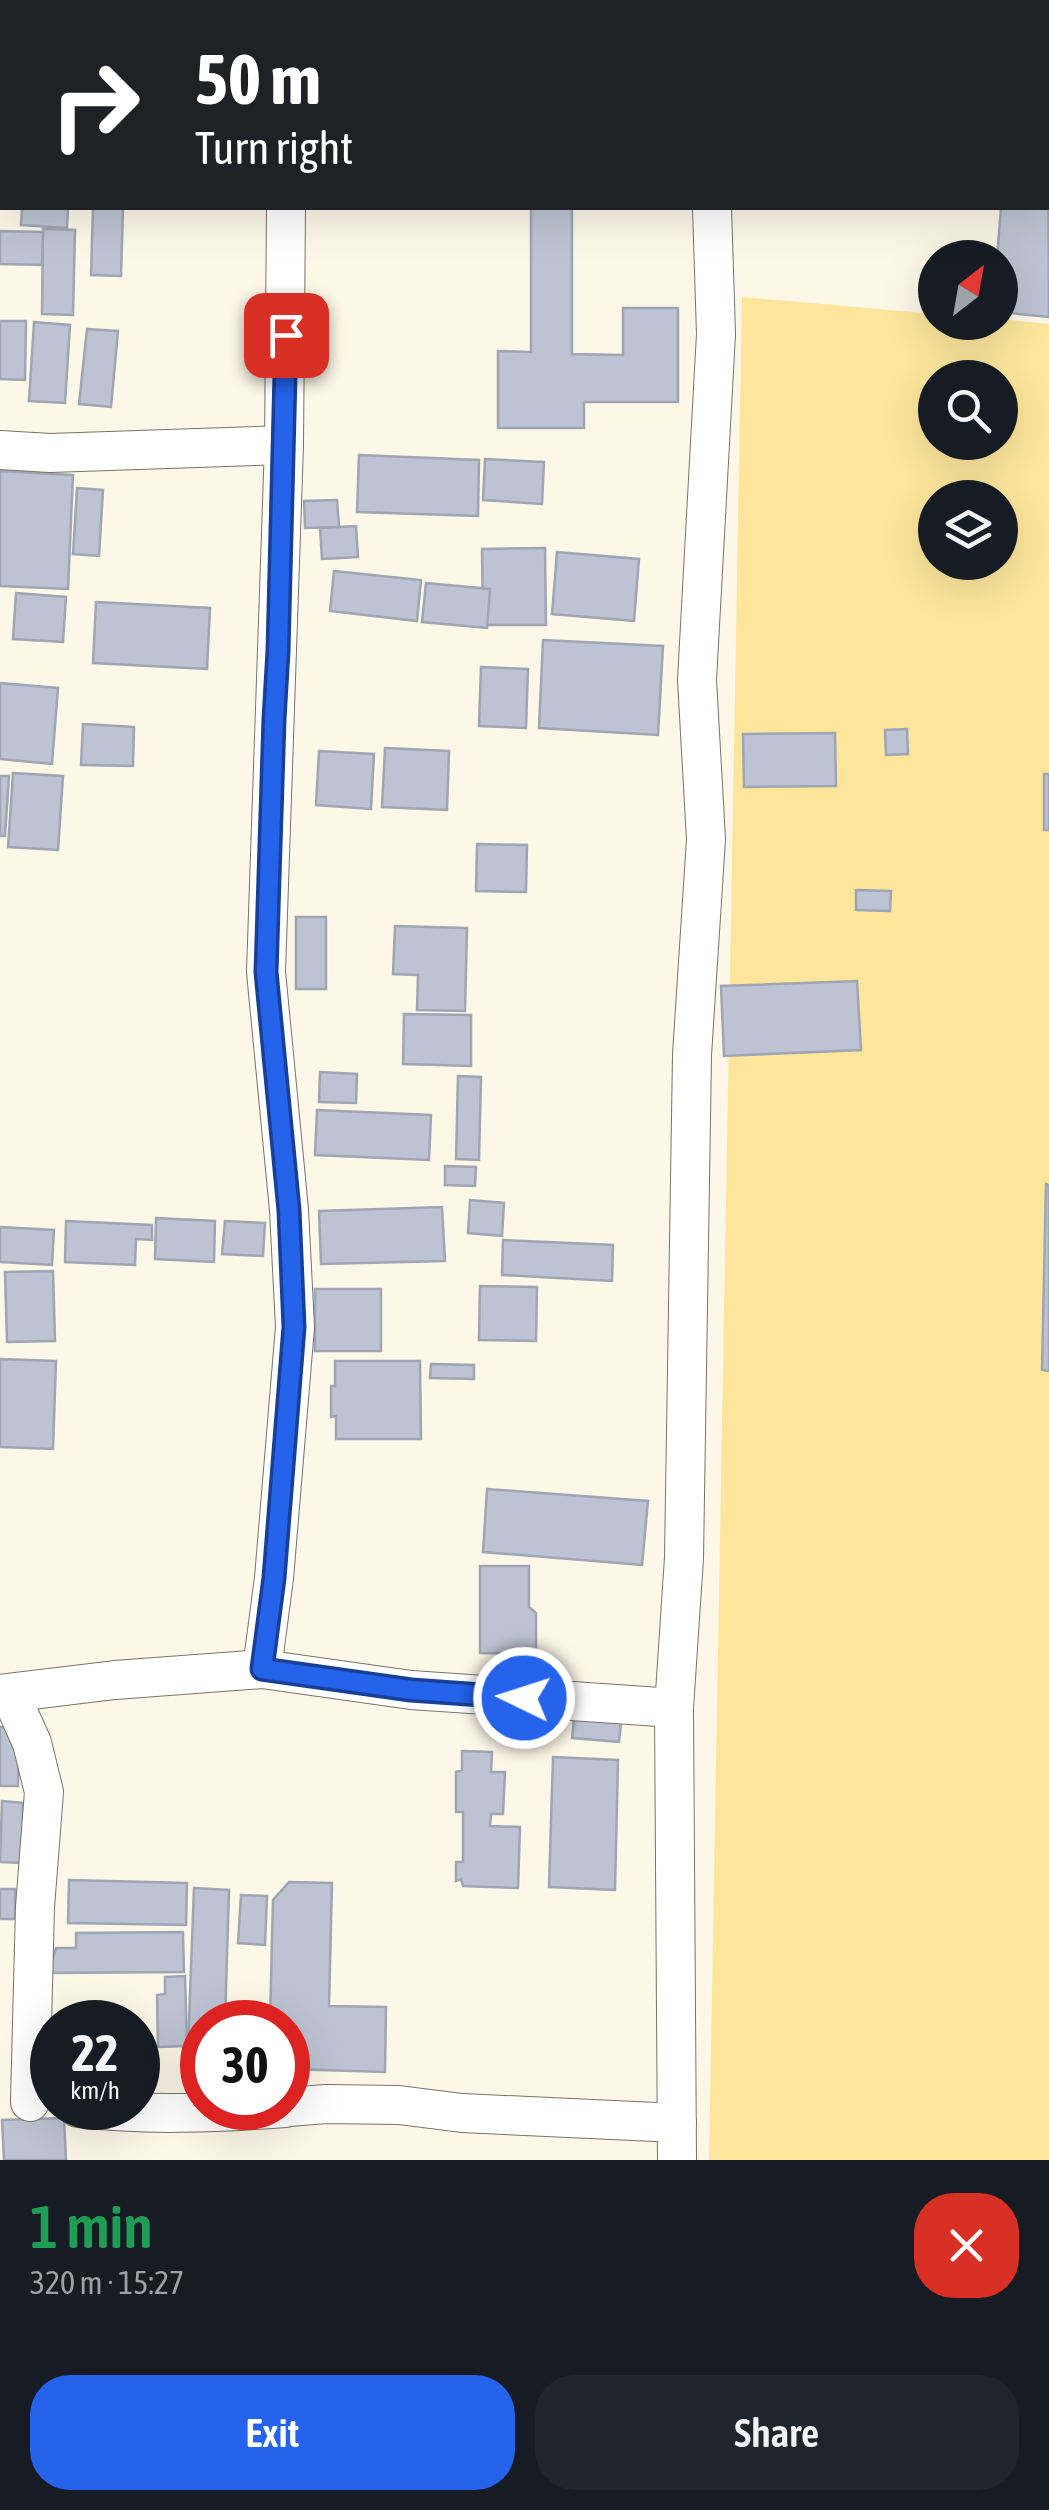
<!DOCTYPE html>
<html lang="en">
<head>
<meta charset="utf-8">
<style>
	:root { --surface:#171b24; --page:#20242c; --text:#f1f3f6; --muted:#9ea1a6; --accent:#2563eb }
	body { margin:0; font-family:"Asap Condensed",sans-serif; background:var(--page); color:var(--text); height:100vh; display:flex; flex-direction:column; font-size:38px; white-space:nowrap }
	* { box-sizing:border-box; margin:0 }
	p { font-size:32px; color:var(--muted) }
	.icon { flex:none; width:55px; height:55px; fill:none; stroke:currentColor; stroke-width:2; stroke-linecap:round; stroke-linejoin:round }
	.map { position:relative; height:2160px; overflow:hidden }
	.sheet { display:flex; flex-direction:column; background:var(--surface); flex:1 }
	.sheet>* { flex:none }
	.banner { position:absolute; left:0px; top:0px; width:1050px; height:210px; box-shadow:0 10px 40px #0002; background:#202124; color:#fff; overflow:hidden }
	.needle { width:65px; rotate:31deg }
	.fabs { position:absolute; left:918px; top:240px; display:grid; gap:20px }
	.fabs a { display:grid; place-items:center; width:100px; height:100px; border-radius:50%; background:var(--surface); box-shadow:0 10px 40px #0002; font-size:50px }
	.speed { position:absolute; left:30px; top:2000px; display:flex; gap:20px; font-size:50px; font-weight:700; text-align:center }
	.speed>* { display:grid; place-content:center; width:130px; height:130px; border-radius:50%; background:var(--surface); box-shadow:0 10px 40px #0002; line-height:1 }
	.speed small { font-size:25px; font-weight:400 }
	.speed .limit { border:15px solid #d22; background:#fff; color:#111 }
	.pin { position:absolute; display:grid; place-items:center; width:85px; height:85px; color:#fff; margin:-42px; border-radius:20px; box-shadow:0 5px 15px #0006 }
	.me { position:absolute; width:110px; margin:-55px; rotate:274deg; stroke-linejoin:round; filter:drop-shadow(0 0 8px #0008) }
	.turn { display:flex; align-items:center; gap:35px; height:210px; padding:0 30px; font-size:45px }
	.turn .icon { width:130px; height:130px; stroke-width:2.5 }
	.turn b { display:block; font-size:70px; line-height:85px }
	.round { display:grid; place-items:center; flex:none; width:105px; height:105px; border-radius:40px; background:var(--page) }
	.head { display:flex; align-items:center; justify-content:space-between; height:170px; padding:0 30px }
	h1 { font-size:60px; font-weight:600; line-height:75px; color:#1e9e55 }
	.cta { display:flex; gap:20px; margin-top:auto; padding:20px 30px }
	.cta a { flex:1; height:115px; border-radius:40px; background:var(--accent); color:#fff; font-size:40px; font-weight:600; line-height:115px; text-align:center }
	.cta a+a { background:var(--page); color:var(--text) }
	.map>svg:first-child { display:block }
	.green { fill:#fde69b; fill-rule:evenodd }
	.building { fill:#bdc3d2; stroke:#9ea5b3; stroke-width:2.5 }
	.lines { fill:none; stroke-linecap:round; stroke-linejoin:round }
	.minor-casing { stroke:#787466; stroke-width:40 }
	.minor { stroke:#fff; stroke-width:38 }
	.route-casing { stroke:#184099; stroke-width:25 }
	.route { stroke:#2563eb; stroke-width:18 }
</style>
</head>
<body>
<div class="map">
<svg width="1049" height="2160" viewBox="0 0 1049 2160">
	<rect width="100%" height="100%" fill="#fcf7e7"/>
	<!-- green -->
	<path class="green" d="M742 297 935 314V322H1000V319L1049 324V2160H709ZM935 378H1000V442H935ZM935 498H1000V562H935Z"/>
	<!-- building -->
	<g class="building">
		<path d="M1048 141 1049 317 1000 312V258H997L1001 208H1048Z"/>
		<path d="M22 208H68L67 228 21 225Z"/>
		<path d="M93 208H123L121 276 91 275Z"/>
		<path d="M531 208H572V354L623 355V308H678V402H584V428H498V351L531 352Z"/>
		<path d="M43 229 75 230 73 315 42 314Z"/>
		<path d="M0 231 43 232 42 265 0 264Z"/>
		<path d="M0 321H26L25 380 0 379Z"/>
		<path d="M34 322 70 325 65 403 29 401Z"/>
		<path d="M87 329 118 331 111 407 79 404Z"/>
		<path d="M359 455 479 460 478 516 357 512Z"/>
		<path d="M485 459 544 462 542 504 483 500Z"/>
		<path d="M0 471 73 475 68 589 0 586Z"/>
		<path d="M77 488 103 490 99 556 73 554Z"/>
		<path d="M337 500 339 527 305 528 304 501Z"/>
		<path d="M356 526 358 557 322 559 320 528Z"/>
		<path d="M545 548 546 625H483L482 549Z"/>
		<path d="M557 552 639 559 634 621 552 614Z"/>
		<path d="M334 571 421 580 417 621 330 611Z"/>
		<path d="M426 583 490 589 487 628 422 622Z"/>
		<path d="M16 593 66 597 63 642 13 639Z"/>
		<path d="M96 602 210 608 207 669 93 663Z"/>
		<path d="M543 640 663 646 658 735 539 728Z"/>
		<path d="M481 667 528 669 526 728 479 726Z"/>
		<path d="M0 683 58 688 52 764 0 759Z"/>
		<path d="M83 724 134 727 133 766 81 765Z"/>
		<path d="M907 729 908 754 886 755 885 730Z"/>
		<path d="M835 733 836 786 744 787 743 734Z"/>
		<path d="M385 748 449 751 447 810 382 807Z"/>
		<path d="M319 751 374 754 371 809 316 805Z"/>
		<path d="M13 773 63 776 58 850 8 847Z"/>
		<rect x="1044" y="774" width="5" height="56"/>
		<path d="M0 776H9L5 836H0Z"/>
		<path d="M477 844 527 845 526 892 476 891Z"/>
		<path d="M856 890 891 891 890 911 856 910Z"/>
		<rect x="296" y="917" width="30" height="72"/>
		<path d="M395 926 467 928 465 1011 417 1010 418 975 393 974Z"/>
		<path d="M857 981 861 1050 724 1056 721 986Z"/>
		<path d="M404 1014 471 1015V1066L403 1064Z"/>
		<path d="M320 1072 357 1074 356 1103 319 1102Z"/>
		<path d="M458 1076 481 1077 479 1160 456 1159Z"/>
		<path d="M317 1110 431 1115 429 1160 315 1155Z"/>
		<path d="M445 1166 476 1167 475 1186 445 1185Z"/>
		<path d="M1046 1184 1049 1185V1371L1042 1370Z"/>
		<path d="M470 1200 504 1203 502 1236 468 1233Z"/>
		<path d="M442 1207 445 1261 321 1264 319 1211Z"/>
		<path d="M156 1218 215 1221 214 1262 155 1259Z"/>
		<path d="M66 1221 152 1225V1240L136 1239 135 1265 65 1262Z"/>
		<path d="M225 1221 265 1223 263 1256 222 1254Z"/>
		<path d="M0 1227 54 1230 52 1265 0 1262Z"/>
		<path d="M503 1240 613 1245 612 1281 502 1275Z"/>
		<path d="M53 1271 55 1341 7 1342 5 1272Z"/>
		<path d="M480 1286 537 1287 536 1341 479 1340Z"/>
		<rect x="315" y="1289" width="66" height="62"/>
		<path d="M0 1359 56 1361 53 1449 0 1447Z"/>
		<path d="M335 1361H420L421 1439H336V1416L331 1417V1386H335Z"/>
		<path d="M431 1364 474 1365V1379L430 1378Z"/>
		<path d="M487 1489 648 1501 642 1565 483 1552Z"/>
		<path d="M480 1566H529V1607L536 1613V1654L480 1653Z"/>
		<path d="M574 1719 621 1723 619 1742 572 1738Z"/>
		<path d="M0 1727 19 1729 18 1786H0Z"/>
		<path d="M462 1751 492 1752 491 1772H505L503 1814H491L490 1826 520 1827 518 1888 463 1886 461 1879 456 1881V1862H463V1812H456V1772L462 1770Z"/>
		<path d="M553 1757 618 1760 615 1890 549 1887Z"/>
		<path d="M2 1801 23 1803 22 1863 0 1862Z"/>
		<path d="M69 1880 187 1883 186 1925 68 1923Z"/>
		<path d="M289 1882 332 1883 329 2006 386 2007 385 2072 288 2069V2022H270L273 1900Z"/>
		<path d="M194 1888 229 1890 225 2022H202V2048L188 2047Z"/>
		<rect x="0" y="1889" width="15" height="30"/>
		<path d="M241 1895 267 1896 265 1945 238 1943Z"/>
		<path d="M183 1932 184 1972 48 1973 56 1948H76V1933Z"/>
		<path d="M185 1976 187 2046 158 2047 157 1995 165 1994V1977Z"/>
		<path d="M64 2118 66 2160H4L2 2120Z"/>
	</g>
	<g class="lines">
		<defs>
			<g id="minor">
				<path d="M308 0V2"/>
				<path d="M707 2V0"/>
				<path d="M1048 35H1049"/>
				<path d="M0 111H2"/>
				<path d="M0 450 50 453 284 445"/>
				<path d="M262 1669 274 1578 295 1327 289 1210 266 972 284 445 286 208"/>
				<path d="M0 1694 115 1680 262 1669 411 1690 674 1708"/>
				<path d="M10 1694 32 1743 44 1792 35 1907 30 2102"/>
				<path d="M288 2107 326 2104 399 2105 462 2113 677 2123"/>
				<path d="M78 2108C147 2116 215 2113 285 2108"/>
				<path d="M677 2160 674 1708 684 1558 692 1055 706 839 697 680 716 334 712 208"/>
			</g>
		</defs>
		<!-- minor casing -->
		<use href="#minor" class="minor-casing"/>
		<!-- minor -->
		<use href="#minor" class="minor"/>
	</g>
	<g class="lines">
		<defs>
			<path id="route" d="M286 335 278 651 274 719 266 972 289 1210 294 1327 274 1578 262 1669 411 1690 524 1698"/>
		</defs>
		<!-- route casing -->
		<use href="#route" class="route-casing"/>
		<!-- route -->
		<use href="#route" class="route"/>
	</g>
</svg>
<div class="fabs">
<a><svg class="needle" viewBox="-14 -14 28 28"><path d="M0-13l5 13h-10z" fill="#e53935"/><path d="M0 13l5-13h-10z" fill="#9ea1a6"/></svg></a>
<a><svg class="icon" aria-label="search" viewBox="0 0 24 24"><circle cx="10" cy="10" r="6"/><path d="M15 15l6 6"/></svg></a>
<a><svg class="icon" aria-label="layers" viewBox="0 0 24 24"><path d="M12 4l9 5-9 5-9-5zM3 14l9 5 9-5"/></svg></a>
</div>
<div class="speed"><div>22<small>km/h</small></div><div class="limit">30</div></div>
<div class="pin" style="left:286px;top:335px;background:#d93025"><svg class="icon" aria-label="arrive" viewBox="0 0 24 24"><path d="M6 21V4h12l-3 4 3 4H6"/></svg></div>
<svg class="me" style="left:524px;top:1698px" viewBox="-20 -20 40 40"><circle r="17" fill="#2563eb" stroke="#fff" stroke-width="3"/><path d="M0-11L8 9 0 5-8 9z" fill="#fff"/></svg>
<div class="banner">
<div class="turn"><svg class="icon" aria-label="right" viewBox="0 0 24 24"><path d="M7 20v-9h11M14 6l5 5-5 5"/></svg><div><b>50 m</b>Turn right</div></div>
</div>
</div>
<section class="sheet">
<div class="head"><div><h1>1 min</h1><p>320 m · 15:27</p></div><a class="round" style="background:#d93025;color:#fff"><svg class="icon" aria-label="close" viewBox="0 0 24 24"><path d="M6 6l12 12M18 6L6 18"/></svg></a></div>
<div class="cta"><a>Exit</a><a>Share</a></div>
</section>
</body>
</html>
